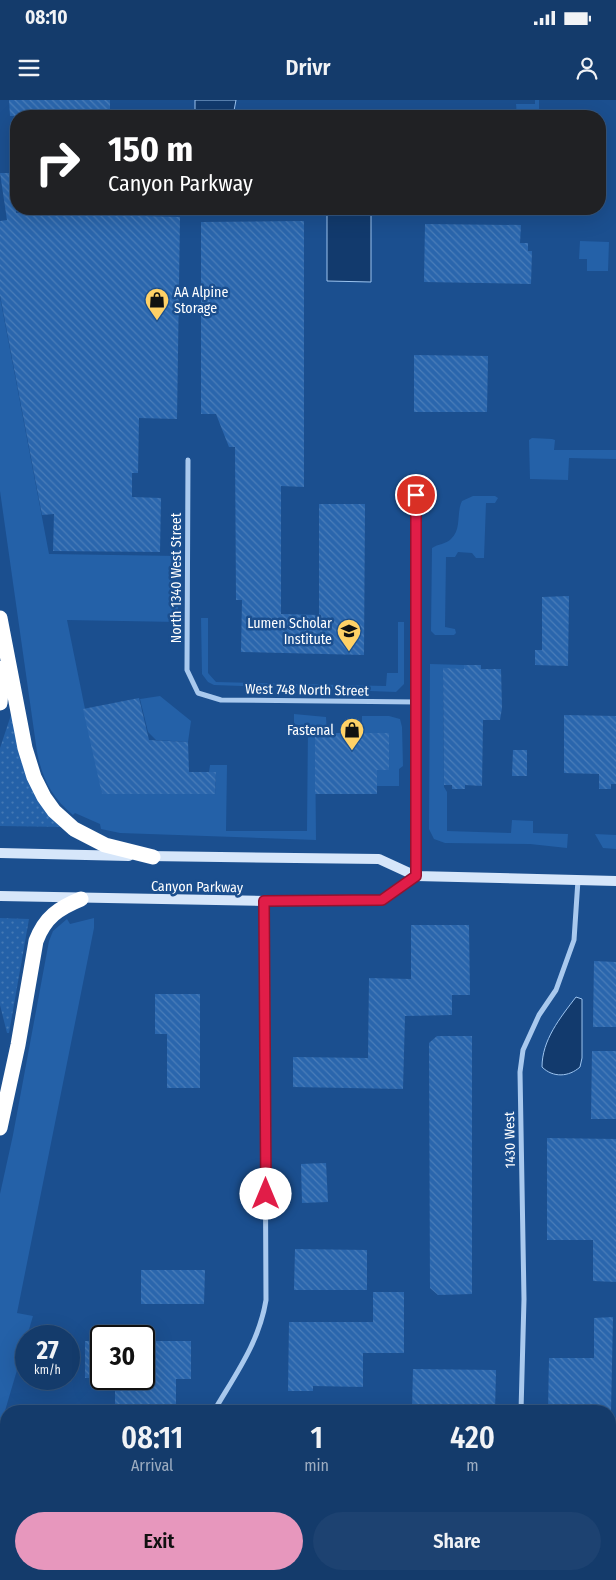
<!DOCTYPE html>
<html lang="en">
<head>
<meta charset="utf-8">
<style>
	:root { --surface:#143b6b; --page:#1d4271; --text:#f1f3f6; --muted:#9dadc1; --line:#33557e; --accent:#e797bd }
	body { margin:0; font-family:"Fira Sans Condensed",sans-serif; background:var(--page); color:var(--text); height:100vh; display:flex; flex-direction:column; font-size:19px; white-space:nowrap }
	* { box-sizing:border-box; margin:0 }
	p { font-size:16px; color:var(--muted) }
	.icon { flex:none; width:28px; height:28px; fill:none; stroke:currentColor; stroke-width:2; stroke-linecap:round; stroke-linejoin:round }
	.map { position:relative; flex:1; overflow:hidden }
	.sheet { position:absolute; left:0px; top:1305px; width:616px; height:175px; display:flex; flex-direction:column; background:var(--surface); border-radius:20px 20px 0 0; box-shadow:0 5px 20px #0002,0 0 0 1px var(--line) }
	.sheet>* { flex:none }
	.hud { position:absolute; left:10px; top:10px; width:596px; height:105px; border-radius:20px; box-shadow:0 5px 20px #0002,0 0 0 1px var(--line); background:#202124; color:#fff; overflow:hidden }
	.speed { position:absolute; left:15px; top:1225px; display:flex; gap:10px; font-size:25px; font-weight:700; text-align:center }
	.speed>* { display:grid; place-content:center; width:65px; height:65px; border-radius:50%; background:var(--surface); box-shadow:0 5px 20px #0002,0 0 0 1px var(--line); line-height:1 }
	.speed small { font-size:12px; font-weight:400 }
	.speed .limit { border:2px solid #111; border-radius:8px; background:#fff; color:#111 }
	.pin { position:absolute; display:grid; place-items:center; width:42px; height:42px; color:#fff; margin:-21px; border:2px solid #fff; border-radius:50%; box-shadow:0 1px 5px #0007 }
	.me { position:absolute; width:55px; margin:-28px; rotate:0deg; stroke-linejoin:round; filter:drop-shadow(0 0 4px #0008) }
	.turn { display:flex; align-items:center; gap:18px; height:105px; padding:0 15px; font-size:22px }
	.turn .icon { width:65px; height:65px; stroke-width:2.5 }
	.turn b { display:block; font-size:35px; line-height:42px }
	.eta { display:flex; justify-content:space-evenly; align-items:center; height:85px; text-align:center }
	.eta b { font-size:30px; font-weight:600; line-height:35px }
	.primary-button { display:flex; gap:10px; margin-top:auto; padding:10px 15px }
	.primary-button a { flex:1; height:58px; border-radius:30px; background:var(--accent); color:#111; font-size:20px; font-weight:600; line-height:58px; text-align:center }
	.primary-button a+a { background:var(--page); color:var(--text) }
	.status { display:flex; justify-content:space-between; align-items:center; height:35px; padding:0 25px; background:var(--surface); direction:ltr }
	.status svg { height:14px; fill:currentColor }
	header { display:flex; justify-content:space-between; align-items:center; height:65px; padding:0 15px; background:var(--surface); font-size:22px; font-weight:600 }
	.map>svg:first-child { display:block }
	.green { fill:#2461a8 }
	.garden { fill:url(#garden-dots) }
	.water { fill:#123a6d; stroke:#9cc4f0 }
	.building { fill:url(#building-back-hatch) }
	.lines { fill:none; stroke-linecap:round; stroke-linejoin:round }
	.minor { stroke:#a9c9ee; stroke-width:5 }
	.secondary { stroke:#d6e6fa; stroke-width:10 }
	.motorway { stroke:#fff; stroke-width:15 }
	.route-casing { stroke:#92132f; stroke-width:12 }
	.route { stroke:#e11d48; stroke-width:9 }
	.labels { text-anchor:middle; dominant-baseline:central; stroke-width:5; stroke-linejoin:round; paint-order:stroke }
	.poi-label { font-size:14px; fill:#fff; stroke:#1b4f8f; text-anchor:end }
	.street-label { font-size:14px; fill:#fff; stroke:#1b4f8f }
</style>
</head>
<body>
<div class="status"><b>08:10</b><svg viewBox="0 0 49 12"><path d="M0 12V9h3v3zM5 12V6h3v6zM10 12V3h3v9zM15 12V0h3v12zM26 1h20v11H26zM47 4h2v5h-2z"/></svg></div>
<header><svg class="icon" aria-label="menu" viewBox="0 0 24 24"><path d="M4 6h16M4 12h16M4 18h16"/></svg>Drivr<svg class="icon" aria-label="person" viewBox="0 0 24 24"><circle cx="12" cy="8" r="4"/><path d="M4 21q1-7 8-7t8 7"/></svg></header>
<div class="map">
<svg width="616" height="1480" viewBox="0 0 616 1480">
	<defs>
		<pattern id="garden-dots" width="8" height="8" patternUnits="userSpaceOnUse" patternTransform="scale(1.25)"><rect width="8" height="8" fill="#2461a8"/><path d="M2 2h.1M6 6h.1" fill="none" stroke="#4579b5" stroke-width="1.8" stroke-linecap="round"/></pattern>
		<pattern id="building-back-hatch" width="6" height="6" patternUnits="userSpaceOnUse" patternTransform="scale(1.25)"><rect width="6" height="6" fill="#2a66ad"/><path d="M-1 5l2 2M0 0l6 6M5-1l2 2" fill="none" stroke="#4a7db9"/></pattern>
	</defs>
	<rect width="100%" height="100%" fill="#1b4f8f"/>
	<!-- green -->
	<g class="green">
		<path d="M535 0H539V16H517L516 4H535Z"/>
		<path d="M580 141 609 142 608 171H587V159H579Z"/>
		<path d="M0 197 49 454 178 456V522L67 520 102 693 215 694 216 673 209 672 210 665H227L226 731H307L308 625H294V614L326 617 327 633H315L316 740 120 733 101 729 100 724 75 713 73 715C52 698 42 678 37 652L0 391Z"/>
		<path d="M532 338 552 339 555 340 554 350H616V359L569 358 568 380 530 379 529 340Z"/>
		<path d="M473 396H495L498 398 495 403H486L484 458H476L472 453 458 452 455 457H446L445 527 455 529 456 533 454 535H435L431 531 432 448C438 444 446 444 451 439 462 429 456 413 462 401Z"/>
		<path d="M201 518H208V573L216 582 386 586 387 573H398V522H404V584L396 592 214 585 208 582 202 574Z"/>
		<path d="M430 564 464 565V570H443L444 687 447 692V731L511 733 512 720 533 721V733L568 734 567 748 530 744 445 743 434 739 429 729Z"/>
		<path d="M160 596 191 621 188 642 156 640 148 632 140 599Z"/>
		<path d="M362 616H389L400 619 402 627 403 666 399 669V686H377V670L389 669V633H362Z"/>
		<path d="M595 734 616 735V749L603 748Z"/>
		<path d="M94 818V828L17 1213 33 1216 2 1321 0 1336V1094L13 1035 49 841 53 831 67 819 70 824Z"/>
	</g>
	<!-- garden -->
	<g class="garden">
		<path d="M12 612 24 667 66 727 0 726V648Z"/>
		<path d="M0 818 29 819 9 933H7L0 905Z"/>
	</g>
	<!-- water -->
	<g class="water">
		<path d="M195 0H236L233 16H195Z"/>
		<path d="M327 109H371V182L327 181Z"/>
		<path d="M576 897 582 899V958L580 967C569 977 553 978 542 967 542 940 560 918 576 897Z"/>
	</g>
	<!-- building -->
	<g class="building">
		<path d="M9 0H110V16H10Z"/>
		<path d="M0 73H16V113L180 117 177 319 139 318 138 373H132V397L161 398 160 452 53 451 54 414 42 415 0 195V121L7 120Z"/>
		<path d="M304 121V387L281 386V514L319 515V404H365L364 555 241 552 242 500H236L235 347H229L216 314H201V122Z"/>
		<path d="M425 124 521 125 520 143H528V151H532L531 184 424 182Z"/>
		<path d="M414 255 488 256 487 312H414Z"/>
		<path d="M569 496 568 566 535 565V550H542V497Z"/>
		<path d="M464 565H481V569H501L502 608 500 620H483L482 686 465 685V689H452V685H444L443 568 464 569Z"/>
		<path d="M139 598 149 640 188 642 189 672H216L215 694H102L83 609Z"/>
		<path d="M564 615 616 616V684H611V689H599V674L564 673Z"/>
		<path d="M315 633H389V670H377V694H315Z"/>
		<path d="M513 650H527V676H512Z"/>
		<path d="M411 825H469L470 895H452V915L405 916 403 989 293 987V957L368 958 369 878 411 879Z"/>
		<path d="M594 861 616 862V927H593Z"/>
		<path d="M155 894H200V988H167V934H155Z"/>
		<path d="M437 936H472V1194L438 1195 430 1188 429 943Z"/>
		<path d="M592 951H616V1019H591Z"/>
		<path d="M547 1038 616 1039V1182L593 1181V1140H547Z"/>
		<path d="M326 1063 328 1102 302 1103 301 1064Z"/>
		<path d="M295 1149 367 1150V1190H294Z"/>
		<path d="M141 1170H205L204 1204H141Z"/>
		<path d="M373 1192H404V1253H363V1287L313 1286V1291H288L289 1222H373Z"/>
		<path d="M613 1217 611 1311H548L549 1258H594V1218Z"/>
		<rect x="85" y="1241" width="16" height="37"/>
		<path d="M144 1241H191V1279H176V1311H115V1284H144Z"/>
		<path d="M413 1269 496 1270 495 1311H412Z"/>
	</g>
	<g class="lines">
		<!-- minor -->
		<g class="minor">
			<path d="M188 360 187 570 198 593 221 600 417 602"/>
			<path d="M416 776 417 379"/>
			<path d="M214 1311C235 1275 259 1243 266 1200L264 801"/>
			<path d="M521 1311 524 1199 520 972 523 950 539 915 556 890 574 840 578 780"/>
			<path d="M197 1474V1480"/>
			<path d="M517 1480 518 1474"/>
		</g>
		<!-- secondary -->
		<g class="secondary">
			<path d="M0 753 129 756"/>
			<path d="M148 756 379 759 416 776 616 781"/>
			<path d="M0 796 264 801 382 800 416 776"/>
		</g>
		<!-- motorway -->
		<g class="motorway">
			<path d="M0 518 25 648 34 677 44 697 54 711 74 729 105 745 153 757"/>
			<path d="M0 603 3 568"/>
			<path d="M0 1028 18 945 36 841C45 817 59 808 81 799"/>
		</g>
	</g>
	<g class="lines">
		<defs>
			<path id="route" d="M266 1094 264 801 382 800 416 776V395"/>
		</defs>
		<!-- route casing -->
		<use href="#route" class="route-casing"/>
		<!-- route -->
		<use href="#route" class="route"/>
	</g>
	<!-- icons -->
	<defs>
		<symbol id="shop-pin" viewBox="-11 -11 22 30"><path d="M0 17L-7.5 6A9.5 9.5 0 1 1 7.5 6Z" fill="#ffd166" stroke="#1b4f8f"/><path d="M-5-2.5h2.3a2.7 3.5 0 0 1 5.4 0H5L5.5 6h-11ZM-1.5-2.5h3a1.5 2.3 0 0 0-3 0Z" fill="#111"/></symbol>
		<symbol id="school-pin" viewBox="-11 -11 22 30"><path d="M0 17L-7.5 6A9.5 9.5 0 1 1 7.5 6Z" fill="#ffd166" stroke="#1b4f8f"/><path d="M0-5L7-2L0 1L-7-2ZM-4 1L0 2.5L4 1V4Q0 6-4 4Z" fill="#111"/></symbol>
	</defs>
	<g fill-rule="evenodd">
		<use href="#shop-pin" x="143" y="186" width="28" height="38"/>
		<use href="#school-pin" x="335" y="517" width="28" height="38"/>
		<use href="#shop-pin" x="338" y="616" width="28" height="38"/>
	</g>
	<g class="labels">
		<!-- poi labels -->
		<g class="poi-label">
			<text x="174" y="192" text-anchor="start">AA Alpine<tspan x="174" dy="16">Storage</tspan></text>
			<text x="332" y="523">Lumen Scholar<tspan x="332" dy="16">Institute</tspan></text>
			<text x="334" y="630">Fastenal</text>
		</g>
		<!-- street labels -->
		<g class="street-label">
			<text transform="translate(176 478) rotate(-90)">North 1340 West Street</text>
			<text transform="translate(307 590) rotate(1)">West 748 North Street</text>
			<text transform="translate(197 787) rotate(1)">Canyon Parkway</text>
			<text transform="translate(510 1040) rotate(-91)">1430 West</text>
		</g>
	</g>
</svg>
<div class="speed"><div>27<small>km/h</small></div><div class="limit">30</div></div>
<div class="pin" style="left:416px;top:395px;background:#d93025"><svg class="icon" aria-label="arrive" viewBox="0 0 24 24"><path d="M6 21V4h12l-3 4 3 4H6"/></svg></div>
<svg class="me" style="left:266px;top:1094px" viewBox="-20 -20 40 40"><circle r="19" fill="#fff"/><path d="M0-13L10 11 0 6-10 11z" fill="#e11d48"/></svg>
<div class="hud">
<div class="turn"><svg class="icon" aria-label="right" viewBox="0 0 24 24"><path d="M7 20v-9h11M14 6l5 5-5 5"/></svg><div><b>150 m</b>Canyon Parkway</div></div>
</div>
<section class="sheet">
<div class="eta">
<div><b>08:11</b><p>Arrival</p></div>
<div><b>1</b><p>min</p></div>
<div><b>420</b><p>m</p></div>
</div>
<div class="primary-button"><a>Exit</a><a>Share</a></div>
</section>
</div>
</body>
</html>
